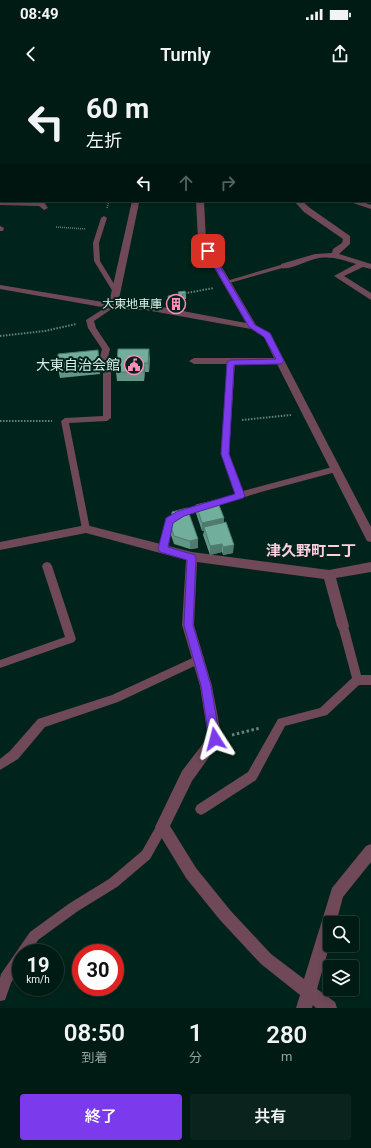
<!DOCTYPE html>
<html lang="ja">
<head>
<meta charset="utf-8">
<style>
	:root { --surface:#001b14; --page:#0a241d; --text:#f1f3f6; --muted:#95a1a0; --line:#223934; --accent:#7c3aed }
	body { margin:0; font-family:Roboto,"Noto Sans JP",sans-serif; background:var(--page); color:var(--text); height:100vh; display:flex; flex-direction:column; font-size:15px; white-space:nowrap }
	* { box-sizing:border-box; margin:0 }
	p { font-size:13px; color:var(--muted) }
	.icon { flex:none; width:22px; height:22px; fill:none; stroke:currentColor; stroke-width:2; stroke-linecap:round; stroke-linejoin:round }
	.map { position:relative; height:928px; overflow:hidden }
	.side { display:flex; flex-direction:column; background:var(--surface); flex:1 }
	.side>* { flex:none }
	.hud { position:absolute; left:0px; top:0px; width:371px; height:122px; box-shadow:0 2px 6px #0003,0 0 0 1px var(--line); background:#001b14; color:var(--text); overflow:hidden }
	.buttons { position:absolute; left:323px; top:836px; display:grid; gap:8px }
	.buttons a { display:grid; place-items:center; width:36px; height:36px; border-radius:4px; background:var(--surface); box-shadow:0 2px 6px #0003,0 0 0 1px var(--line); font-size:20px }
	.speed { position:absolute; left:12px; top:864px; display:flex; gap:8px; font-size:20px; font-weight:700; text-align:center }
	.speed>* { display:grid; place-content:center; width:52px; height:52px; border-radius:50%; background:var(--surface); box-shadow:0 2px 6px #0003,0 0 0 1px var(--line); line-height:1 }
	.speed small { font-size:10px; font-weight:400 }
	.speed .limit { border:6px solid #d22; background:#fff; color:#111 }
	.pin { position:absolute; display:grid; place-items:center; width:34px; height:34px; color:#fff; margin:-17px; border-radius:8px; box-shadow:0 2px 6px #0006 }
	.me { position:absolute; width:44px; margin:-22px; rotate:351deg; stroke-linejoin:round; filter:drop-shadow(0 0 3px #0008) }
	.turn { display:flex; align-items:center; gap:14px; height:84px; padding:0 20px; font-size:18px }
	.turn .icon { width:52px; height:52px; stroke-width:2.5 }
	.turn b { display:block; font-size:28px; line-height:34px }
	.lanes { display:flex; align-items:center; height:38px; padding:0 20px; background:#0003; justify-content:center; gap:20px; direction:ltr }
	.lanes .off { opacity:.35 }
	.eta { display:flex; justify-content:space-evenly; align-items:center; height:68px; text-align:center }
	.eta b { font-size:24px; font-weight:600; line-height:28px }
	.action { display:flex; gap:8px; margin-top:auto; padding:8px 20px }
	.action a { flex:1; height:46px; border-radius:4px; background:var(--accent); color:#fff; font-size:16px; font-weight:600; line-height:46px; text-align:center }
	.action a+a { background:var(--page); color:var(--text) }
	.status { display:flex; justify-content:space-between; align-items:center; height:28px; padding:0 20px; background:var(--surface); direction:ltr }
	.status svg { height:11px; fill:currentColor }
	header { display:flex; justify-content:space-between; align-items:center; height:52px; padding:0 20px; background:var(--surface); font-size:18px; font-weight:600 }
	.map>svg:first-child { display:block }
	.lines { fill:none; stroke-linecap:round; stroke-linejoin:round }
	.path-far2 { stroke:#65827a; stroke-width:1.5; stroke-dasharray:1 1; stroke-linecap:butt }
	.path-far1 { stroke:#65827a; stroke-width:2; stroke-dasharray:1.5 1.5; stroke-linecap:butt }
	.path { stroke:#65827a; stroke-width:3; stroke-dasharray:2.5 2.5; stroke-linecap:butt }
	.service { fill:#704958; fill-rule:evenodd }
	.minor { fill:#704958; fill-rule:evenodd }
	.primary { fill:#c47393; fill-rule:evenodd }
	.wall { fill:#629686 }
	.shaded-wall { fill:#507a6d }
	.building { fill:#72ae9c; stroke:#507a6d }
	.route { fill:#7c3aed; stroke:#51269a }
	.labels { text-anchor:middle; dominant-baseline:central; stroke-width:4; stroke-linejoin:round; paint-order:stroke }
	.far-poi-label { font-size:12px; fill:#daefe8; stroke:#00241b; text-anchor:end }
	.poi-label { font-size:14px; fill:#daefe8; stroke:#00241b; text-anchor:end }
	.neighbourhood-label { font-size:15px; font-weight:bold; fill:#fecdde; stroke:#00241b }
</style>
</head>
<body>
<div class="status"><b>08:49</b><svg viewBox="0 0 49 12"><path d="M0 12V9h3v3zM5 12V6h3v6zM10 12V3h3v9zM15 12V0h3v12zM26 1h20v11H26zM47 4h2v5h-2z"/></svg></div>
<header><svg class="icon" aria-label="back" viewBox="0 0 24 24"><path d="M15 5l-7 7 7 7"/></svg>Turnly<svg class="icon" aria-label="share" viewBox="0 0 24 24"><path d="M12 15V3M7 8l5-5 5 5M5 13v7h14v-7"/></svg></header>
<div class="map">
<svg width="371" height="928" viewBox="0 0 371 928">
	<rect width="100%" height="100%" fill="#00241b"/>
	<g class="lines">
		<!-- path-far2 -->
		<g class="path-far2">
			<path d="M107 128 109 121"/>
			<path d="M56 147 86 149"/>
		</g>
		<!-- path-far1 -->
		<g class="path-far1">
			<path d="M170 216 214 208"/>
			<path d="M0 256 45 251 76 244"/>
			<path d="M242 340 291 335"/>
			<path d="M0 341H52"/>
		</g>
		<!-- path -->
		<path class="path" d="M232 655 260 648"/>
		<!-- service -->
		<g class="service">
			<path d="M104 136 107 138 99 163 100 181 119 212 116 214 113 212 94 181 93 163 101 138Z"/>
			<path d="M284 184 286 185V187L226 204 223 202Z"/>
			<path d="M111 224H115L116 226 94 241 96 248 110 269 107 281 111 292V338L107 341 69 343 90 449 89 451H83L82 449 61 341 65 338 103 336V292L99 281 102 269 88 248 86 240Z"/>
			<path d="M228 280H231L235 282 229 374 243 411 336 386 340 389 336 392 261 412 184 436 173 443 168 469 166 472H160L158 469 166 439 178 432 235 414 221 374Z"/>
			<path d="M47 482 50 483 52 486 76 559 74 562 0 588V580L65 557 42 486 44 483Z"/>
			<path d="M343 542 346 543 348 546 361 595H371V605H359L327 635 285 646 256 700 205 733 201 735 197 733 195 729 197 725 248 692 278 639 320 628 352 598 338 546 340 543Z"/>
			<path d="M199 575 203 576 204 579 203 582 118 622 45 647 18 679 0 690V679L10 671 38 639 112 615Z"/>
			<path d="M162 741 166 743 168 747 150 779 117 807 78 831 38 860 30 873H21V887L11 903 5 920 0 921V898L1 894 30 852 70 823 109 799 142 771 158 743Z"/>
		</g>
		<!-- minor -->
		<g class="minor">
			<path d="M201 0H207L208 1H202Z"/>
			<path d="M370 51H371L370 56Z"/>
			<path d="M0 58H1L0 63Z"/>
			<rect x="370" y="76" width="1" height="4"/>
			<path d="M0 121 41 122H44L48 128 44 130 39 126 0 125Z"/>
			<path d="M132 121H136L139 123 118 224H146L246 243 198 160 196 121H204L206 160 256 245 271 255 371 447V462L367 461 277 284H194L189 281 194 278H274L264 257 251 249 146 230 113 229 0 209V205L109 223Z"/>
			<path d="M294 121H302L310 128 350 156V164L339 174 371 184V189L363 187 344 196 371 213V220L334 196 356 184C342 180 330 175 315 179 305 181 292 190 281 188V184L315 174 332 173 333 169 342 163 343 159 304 132Z"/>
			<path d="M347 121H359L371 125V129Z"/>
			<path d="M0 146 4 148 3 151H0Z"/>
			<path d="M86 445 192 472 329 490 371 482V492L336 498 349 546 347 550 343 551 339 550 337 546 324 499 197 482 194 545 212 606 222 659 192 701 170 746 196 788 230 830 271 874 304 899 332 808 366 766 371 764V782L343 817 336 843H330V864L317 909 335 922 337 928H316L313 925 312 928H296L300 915 261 884 220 840 186 798 155 747 182 691 208 657 200 606 182 545 186 480 86 453 0 470V462Z"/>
		</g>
		<!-- primary -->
		<path class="primary" d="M0 9H1L0 14Z"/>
	</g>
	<!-- wall -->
	<g class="wall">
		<path d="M117 0H143L139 1H118Z"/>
		<path d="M266 0H342L345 1H266Z"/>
		<path d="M371 54V71H370V59Z"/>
		<path d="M178 212 186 214V219H183L184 227 170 228 168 216 178 215Z"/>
		<path d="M98 270 100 294 60 298 58 289Z"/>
		<path d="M150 278 149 292H145L144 301H117L116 292Z"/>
		<path d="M196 425 224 438V443L233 473 223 475 222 472 210 475 203 455 204 451H202L196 433Z"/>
		<path d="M171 447 198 459V468L190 469 174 464 171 455Z"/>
	</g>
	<!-- shaded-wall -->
	<g class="shaded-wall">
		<path d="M122 0H127L128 1H122Z"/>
		<path d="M131 0H143L139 1H131Z"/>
		<rect x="370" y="21" width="1" height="14"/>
		<path d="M149 269 150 278 149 292 148 283Z"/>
		<path d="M144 283 145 292 144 301Z"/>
		<path d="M224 438V447H204V451H202V443Z"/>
		<path d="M198 459V468L190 469V461Z"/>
		<path d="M222 464V472L210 475V466Z"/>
		<path d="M234 465 233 473 223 475V467Z"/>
	</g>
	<!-- building -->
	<g class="building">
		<rect x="34" y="0" width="68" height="1"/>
		<path d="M267 0H297L295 1H268Z"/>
		<path d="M307 0H342L345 1H309Z"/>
		<path d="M370 10 371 11V21H370Z"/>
		<path d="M185 211 186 214H182L184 222 169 223 168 216 179 215 178 212Z"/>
		<path d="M118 269H149L148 283H144V292H116Z"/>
		<path d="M98 270 99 285 58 289V274Z"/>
		<path d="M217 420 224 438 202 443 196 425Z"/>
		<path d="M187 428 198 459 190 461 174 456 171 447 172 432Z"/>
		<path d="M226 442 234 465 223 467 222 464 210 466 204 447Z"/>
	</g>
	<!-- route -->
	<path class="route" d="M206 169 211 171 255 245 270 253 284 281 281 284 234 285 229 374 245 416 243 418 184 436 173 443 168 467 195 475 196 477 193 545 211 606 220 659 219 663 215 664 211 663 209 659 201 606 184 545 187 480 160 472 158 469 166 438 178 431 235 414 221 374 227 282 231 280 276 279 264 257 249 247 205 171Z"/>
	<!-- icons -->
	<defs>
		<symbol id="building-ring" viewBox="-11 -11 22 22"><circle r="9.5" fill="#00241b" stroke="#fe8ebb" stroke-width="1.5"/><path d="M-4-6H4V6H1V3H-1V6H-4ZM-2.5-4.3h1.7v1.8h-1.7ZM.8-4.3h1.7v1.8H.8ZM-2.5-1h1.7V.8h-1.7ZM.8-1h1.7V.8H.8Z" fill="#fe8ebb"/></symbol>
		<symbol id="civic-ring" viewBox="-11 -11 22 22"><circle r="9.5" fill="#00241b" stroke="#fe8ebb" stroke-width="1.5"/><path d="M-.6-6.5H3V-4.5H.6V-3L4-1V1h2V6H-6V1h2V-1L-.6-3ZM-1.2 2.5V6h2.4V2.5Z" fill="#fe8ebb"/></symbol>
	</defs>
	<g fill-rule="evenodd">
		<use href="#building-ring" x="165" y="213" width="22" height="22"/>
		<use href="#civic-ring" x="123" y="274" width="22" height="22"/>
	</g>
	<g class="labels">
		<!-- far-poi labels -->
		<g class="far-poi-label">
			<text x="162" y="224">大東地車庫</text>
		</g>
		<!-- poi labels -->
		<g class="poi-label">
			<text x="120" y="285">大東自治会館</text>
		</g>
		<!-- neighbourhood labels -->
		<g class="neighbourhood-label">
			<text x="311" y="471">津久野町二丁</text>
		</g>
	</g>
</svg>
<div class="buttons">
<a><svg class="icon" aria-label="search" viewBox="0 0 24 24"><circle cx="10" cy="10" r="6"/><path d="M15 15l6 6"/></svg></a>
<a><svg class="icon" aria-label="layers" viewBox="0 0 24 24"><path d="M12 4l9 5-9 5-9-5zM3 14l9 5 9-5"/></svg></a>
</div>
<div class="speed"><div>19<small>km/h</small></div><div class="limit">30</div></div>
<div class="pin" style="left:208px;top:171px;background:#d93025"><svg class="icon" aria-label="arrive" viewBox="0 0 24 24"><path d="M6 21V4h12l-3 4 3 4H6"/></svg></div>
<svg class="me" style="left:215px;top:659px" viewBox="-20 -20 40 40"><path d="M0-17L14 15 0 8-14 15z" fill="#7c3aed" stroke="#fff" stroke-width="4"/></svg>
<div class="hud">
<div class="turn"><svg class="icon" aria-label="left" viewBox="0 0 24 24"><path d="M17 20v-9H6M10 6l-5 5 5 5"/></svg><div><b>60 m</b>左折</div></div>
<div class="lanes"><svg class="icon" aria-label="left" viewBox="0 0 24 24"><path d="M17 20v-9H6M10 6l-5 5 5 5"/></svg><svg class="icon off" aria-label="ahead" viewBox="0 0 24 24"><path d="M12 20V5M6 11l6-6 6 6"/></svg><svg class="icon off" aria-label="right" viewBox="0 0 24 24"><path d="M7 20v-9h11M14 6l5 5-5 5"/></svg></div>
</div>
</div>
<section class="side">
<div class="eta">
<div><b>08:50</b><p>到着</p></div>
<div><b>1</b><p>分</p></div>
<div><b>280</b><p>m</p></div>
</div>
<div class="action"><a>終了</a><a>共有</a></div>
</section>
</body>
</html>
